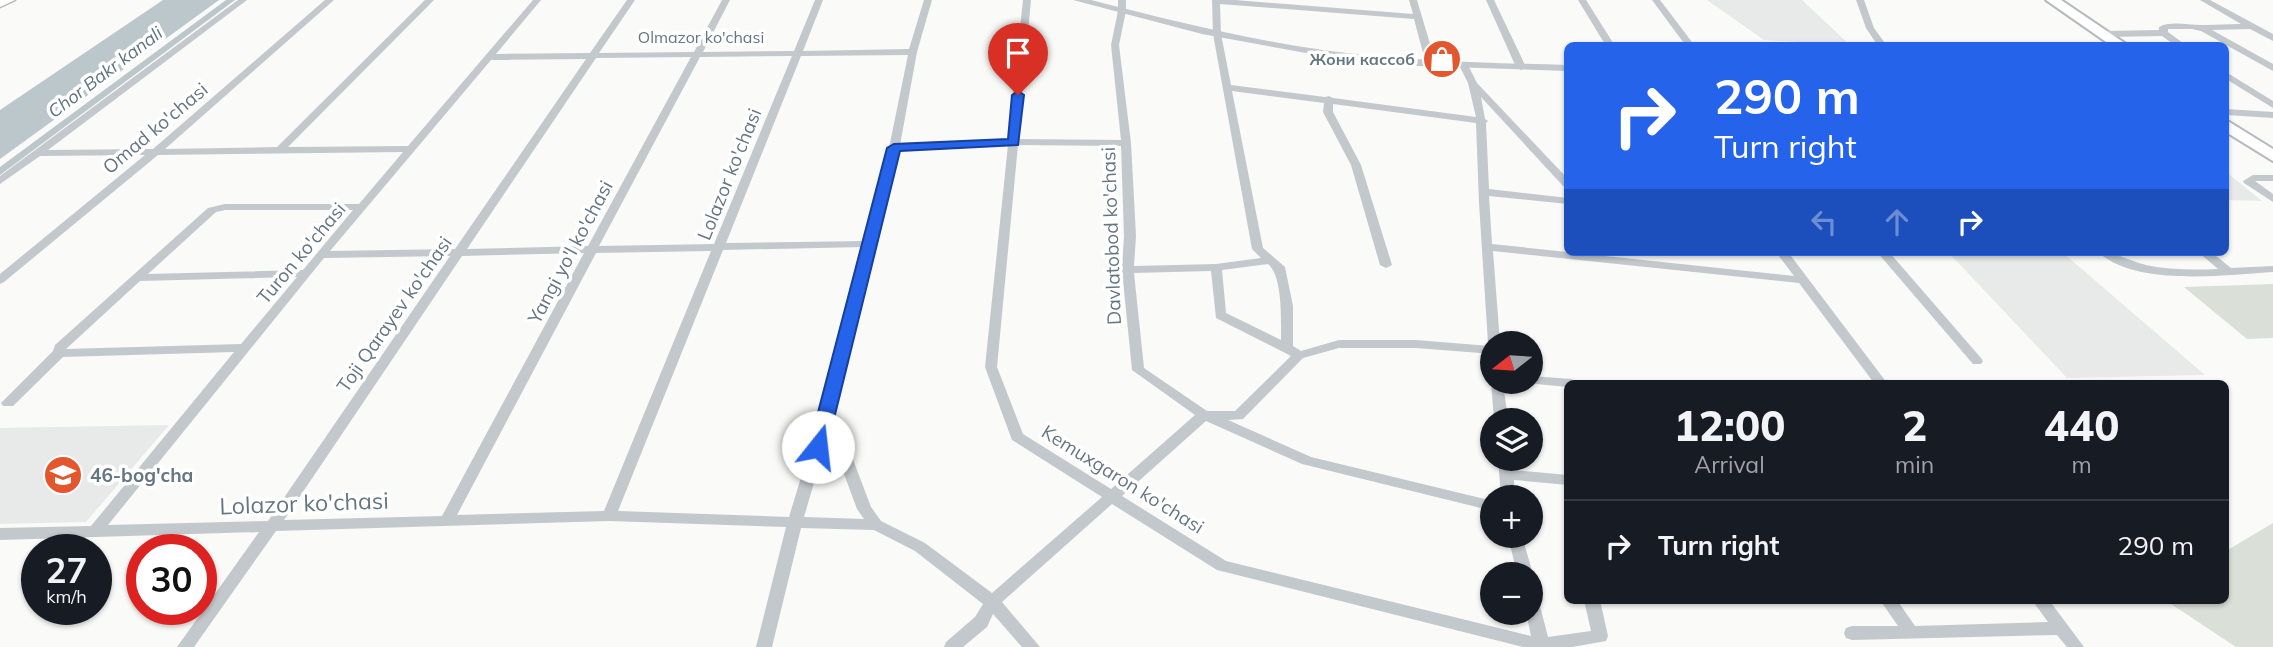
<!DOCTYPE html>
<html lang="en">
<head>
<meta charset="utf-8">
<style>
	:root { --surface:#171b24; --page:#20242c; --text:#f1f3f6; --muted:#9ea1a6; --line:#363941 }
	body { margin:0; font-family:Mulish,sans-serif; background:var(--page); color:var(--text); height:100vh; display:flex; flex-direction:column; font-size:26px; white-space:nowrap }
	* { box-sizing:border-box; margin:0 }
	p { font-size:23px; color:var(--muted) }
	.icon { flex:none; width:38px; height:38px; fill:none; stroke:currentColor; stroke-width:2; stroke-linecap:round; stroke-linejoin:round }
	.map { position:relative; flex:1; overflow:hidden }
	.panel { position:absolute; left:1564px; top:380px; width:665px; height:224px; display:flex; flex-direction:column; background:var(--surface); border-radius:10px; box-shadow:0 2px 5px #0004 }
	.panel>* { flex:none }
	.top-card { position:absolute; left:1564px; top:42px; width:665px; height:214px; border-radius:10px; box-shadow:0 2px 5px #0004; background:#2563eb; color:#fff; overflow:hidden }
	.needle { width:46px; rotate:253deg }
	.tools { position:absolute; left:1480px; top:331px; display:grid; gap:14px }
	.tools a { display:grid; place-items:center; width:63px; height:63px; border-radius:50%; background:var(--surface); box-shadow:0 2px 5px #0004; font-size:35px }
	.speed { position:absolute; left:21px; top:534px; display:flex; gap:14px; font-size:35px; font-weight:700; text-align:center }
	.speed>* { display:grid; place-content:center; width:91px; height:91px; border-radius:50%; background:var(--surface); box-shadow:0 2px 5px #0004; line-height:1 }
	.speed small { font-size:18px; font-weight:400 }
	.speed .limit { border:10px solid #d22; background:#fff; color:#111 }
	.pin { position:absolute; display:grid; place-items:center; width:60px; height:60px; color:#fff; margin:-72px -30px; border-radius:50% 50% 50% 0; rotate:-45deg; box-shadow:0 0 7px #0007 }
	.pin .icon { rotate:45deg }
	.me { position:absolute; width:77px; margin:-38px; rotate:16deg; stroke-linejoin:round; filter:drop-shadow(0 0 5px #0008) }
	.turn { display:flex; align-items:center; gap:24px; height:147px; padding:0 35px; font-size:32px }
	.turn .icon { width:91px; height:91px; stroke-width:2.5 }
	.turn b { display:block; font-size:49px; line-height:60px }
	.lanes { display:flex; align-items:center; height:66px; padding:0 35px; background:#0003; justify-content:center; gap:35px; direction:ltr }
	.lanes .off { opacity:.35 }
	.eta { display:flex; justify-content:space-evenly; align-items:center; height:119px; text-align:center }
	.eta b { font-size:42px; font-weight:800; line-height:49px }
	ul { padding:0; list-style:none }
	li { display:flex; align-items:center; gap:21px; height:91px; padding:0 35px; border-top:2px solid var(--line) }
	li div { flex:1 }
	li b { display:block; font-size:26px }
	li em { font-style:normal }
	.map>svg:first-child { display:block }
	.built { fill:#e8e9e9 }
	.green { fill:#dadfd7 }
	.water { fill:#bbc7cb }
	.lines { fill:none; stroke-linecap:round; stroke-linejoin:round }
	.canal { fill:#bbc7cb; fill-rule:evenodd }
	.primary-casing { stroke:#b5babe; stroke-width:4 }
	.trunk-casing { stroke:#b4b9bd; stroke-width:3 }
	.minor { fill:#c3c8cc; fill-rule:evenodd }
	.tertiary { fill:#c3c8cc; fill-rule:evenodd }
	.primary { fill:#fff; fill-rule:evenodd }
	.trunk { fill:#fff; fill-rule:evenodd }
	.route { fill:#2563eb; stroke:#184099; stroke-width:2 }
	.labels { text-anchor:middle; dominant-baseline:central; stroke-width:7; stroke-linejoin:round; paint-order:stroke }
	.far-street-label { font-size:16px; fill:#657683; stroke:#fff }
	.far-poi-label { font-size:16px; font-weight:bold; fill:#657683; stroke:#fff; text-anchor:end }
	.far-water-label { font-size:18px; font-style:italic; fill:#60757c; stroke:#fff }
	.street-label { font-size:19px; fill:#657683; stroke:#fff }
	.poi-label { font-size:19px; font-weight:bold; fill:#657683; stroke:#fff; text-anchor:start }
	.near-street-label { font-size:23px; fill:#657683; stroke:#fff }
</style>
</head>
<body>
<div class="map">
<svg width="2273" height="647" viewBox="0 0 2273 647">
	<rect width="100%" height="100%" fill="#fafaf8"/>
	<!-- built -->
	<g class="built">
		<path d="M1707 0H1802L1850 45 1764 40Z"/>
		<path d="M2226 172 2262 201 2226 200Z"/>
		<path d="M1948 252H2062L2205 375 2067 378Z"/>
		<path d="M169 425 86 522 0 524V428Z"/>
	</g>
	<!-- green -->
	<g class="green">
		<path d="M2273 284V338L2247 339 2184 287Z"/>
		<path d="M2273 523V647H2236L2165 600H2226V551Z"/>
	</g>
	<!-- water -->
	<path class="water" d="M163 0H219L0 159V110Z"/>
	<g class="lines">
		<!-- canal -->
		<path class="canal" d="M226 0H235L0 175V167Z"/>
		<defs>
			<g id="primary">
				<path d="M2046 0H2061L2129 46H2112Z"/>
				<path d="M2226 120 2273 149V161L2226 132Z"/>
			</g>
			<path id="trunk" d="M0 0H15L0 7Z"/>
		</defs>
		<!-- primary casing -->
		<use href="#primary" class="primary-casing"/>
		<!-- trunk casing -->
		<use href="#trunk" class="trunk-casing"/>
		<!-- minor -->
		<g class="minor">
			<path d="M238 0H247L48 150 153 149 325 0H334L165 149 277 147 425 0H434L288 147 408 146 533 0H541L496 54 590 53 627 0H635L599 53 694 52 722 0H730L703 52 794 51 815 0H823L803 51 909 49 924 0H932L917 52 900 145 1008 139 1023 0H1031L1018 139 1121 140 1111 45 1118 11V0H1126V11L1119 45 1131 143 1136 236 1134 266 1216 264 1261 258 1252 249 1213 34 1212 0H1235L1413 14 1409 0H1417L1436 64 1431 67 1426 64 1414 19 1220 4 1221 34 1231 85 1325 97 1329 96 1333 98 1476 117 1468 83 1460 67 1465 64 1468 65 1477 83 1568 179V188L1564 187 1481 97 1485 119 1488 121 1486 123 1489 189 1568 198V204L1489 196 1492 244 1794 276 1776 252H1788L1887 383H1874L1799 283 1493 251 1500 343H1493V354L1416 348H1339L1303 358 1243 419 1228 420 1311 457 1493 501V511L1302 464 1206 421 1122 496 1226 561 1531 636 1526 612H1531V596L1537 598 1539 602 1548 637 1591 631 1584 600H1600L1608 636 1606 641 1572 647H1523L1217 570 1112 504 1002 602 1040 647H1022L993 614 987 627 963 647H944L946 642 975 617 983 604 915 551 874 530 801 528 772 647H756L786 527 609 521 276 531 194 647H177L259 532 0 540V528L91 526 234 352 63 357 13 406H3L1 403 53 351 55 345 208 208 225 204H359L403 152 158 155 4 282 0 284V274L145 155 40 156 0 184V176ZM908 55 889 148 865 241 726 243 801 56ZM792 56 714 244 599 246 700 57ZM691 57 588 246 467 249 596 58ZM586 59 455 249 330 251 491 60ZM1232 91 1324 103 1323 112 1351 165 1380 265 1386 268 1392 265 1361 165 1333 112V104L1476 123 1479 203 1488 343 1490 346 1416 340H1339L1301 351 1293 346V306L1285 267 1263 248ZM1008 145 985 367 1012 440 1102 497 992 593 925 543 881 521 871 507 846 441 832 421 898 151ZM1018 145 1121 146 1124 236 1122 270 1132 370 1195 415 1111 489 1023 434 997 367ZM225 210H353L303 270 148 274 216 212ZM863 247 818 421 789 517 618 511 723 250ZM711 251 604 511 457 515 596 253ZM584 253 442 516 284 520 462 256ZM450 256 268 521 108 525 324 258ZM1268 264C1283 276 1281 321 1281 340L1226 313 1222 270ZM1211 271 1216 318 1291 356 1235 411H1207L1144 368 1134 273ZM297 277 241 344 66 349 140 281ZM828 435 832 442 857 509 864 519 804 517Z"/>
			<path d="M1486 0H1494L1526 67 1524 69 1521 70 1516 67Z"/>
			<path d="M1578 0H1586L1615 46H1606Z"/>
			<path d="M1652 0H1660L1695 46H1686Z"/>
			<path d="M1856 0H1864L1874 28 1887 46H1878L1866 28Z"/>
			<path d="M2200 0H2210L2273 34V41L2250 29 2212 30 2273 64V71L2201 31 2192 29H2168V32L2187 46H2176L2162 36 2105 37 2101 34 2105 31 2159 30V27C2172 20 2190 26 2205 25 2217 25 2229 24 2241 24Z"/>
			<path d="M2226 72 2273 101V108L2226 79Z"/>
			<path d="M2226 109 2273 112V118L2226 115Z"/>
			<path d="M2253 175H2273V181H2255L2273 194V202L2244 183 2243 181Z"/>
			<path d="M1877 252H1889L1981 358 1983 361 1981 364H1973Z"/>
			<path d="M2098 252C2116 252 2129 261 2146 265 2169 270 2194 270 2218 269L2198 252H2211L2231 268 2273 266V272C2225 275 2136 287 2098 252Z"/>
			<path d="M1531 376 1572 379 1578 383H1568V387L1526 383 1525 382H1531Z"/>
			<path d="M1493 379V382H1503L1508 420H1494L1491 382Z"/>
			<path d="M1498 458H1512L1513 470 1568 475V485L1514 480 1515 497H1501Z"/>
			<path d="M1508 536H1522L1533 574 1531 577V574H1517Z"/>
			<path d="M1880 600H1897L1915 626 2048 622 2032 600H2049L2084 647H2067L2057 635 1852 640 1846 638 1844 633 1846 628 1852 626H1898Z"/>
		</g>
		<!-- tertiary -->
		<path class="tertiary" d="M1073 0H1091C1169 20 1249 40 1330 51 1409 61 1488 63 1568 65V71L1418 66 1328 57 1202 34Z"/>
		<!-- primary -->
		<use href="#primary" class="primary"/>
		<!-- trunk -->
		<use href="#trunk" class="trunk"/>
	</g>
	<!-- route -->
	<path class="route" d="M1018 91 1024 95 1018 145 900 151 827 447 824 451H811L809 447 887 148 894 144 1008 139 1012 95Z"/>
	<!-- icons -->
	<defs>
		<symbol id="shop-disc" viewBox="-11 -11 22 22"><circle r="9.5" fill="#e4572e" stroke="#fff"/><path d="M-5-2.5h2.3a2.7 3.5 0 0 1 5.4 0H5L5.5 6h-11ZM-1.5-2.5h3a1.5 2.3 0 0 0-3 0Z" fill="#fff"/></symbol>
		<symbol id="school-disc" viewBox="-11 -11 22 22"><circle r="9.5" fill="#e4572e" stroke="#fff"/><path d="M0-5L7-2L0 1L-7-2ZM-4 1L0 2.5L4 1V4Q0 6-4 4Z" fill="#fff"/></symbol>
	</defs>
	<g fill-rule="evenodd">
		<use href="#shop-disc" x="1420" y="37" width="44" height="44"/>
		<use href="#school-disc" x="41" y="453" width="44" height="44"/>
	</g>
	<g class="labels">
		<!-- far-street labels -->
		<g class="far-street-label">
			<text x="701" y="37">Olmazor ko'chasi</text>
		</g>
		<!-- far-poi labels -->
		<g class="far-poi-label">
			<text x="1415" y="59">Жони кассоб</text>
		</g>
		<!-- far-water labels -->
		<g class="far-water-label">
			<text transform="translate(105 72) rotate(-37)">Chor Bakr kanali</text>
		</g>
		<!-- street labels -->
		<g class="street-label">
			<text transform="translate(155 128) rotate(-40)">Omad ko'chasi</text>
			<text transform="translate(729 174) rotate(-68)">Lolazor ko'chasi</text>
			<text transform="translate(1111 236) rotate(-92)">Davlatobod ko'chasi</text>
			<text transform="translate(570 252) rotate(-62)">Yangi yo'l ko'chasi</text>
			<text transform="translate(301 253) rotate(-50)">Turon ko'chasi</text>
			<text transform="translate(394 314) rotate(-55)">Toji Qarayev ko'chasi</text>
			<text transform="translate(1123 479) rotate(32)">Kemuxgaron ko'chasi</text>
		</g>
		<!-- poi labels -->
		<g class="poi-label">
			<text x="90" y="475">46-bog'cha</text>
		</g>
		<!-- near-street labels -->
		<g class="near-street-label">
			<text transform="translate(304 503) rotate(-2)">Lolazor ko'chasi</text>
		</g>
	</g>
</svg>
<div class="tools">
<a><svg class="needle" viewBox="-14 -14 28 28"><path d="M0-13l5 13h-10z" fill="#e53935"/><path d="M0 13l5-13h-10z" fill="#9ea1a6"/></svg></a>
<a><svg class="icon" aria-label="layers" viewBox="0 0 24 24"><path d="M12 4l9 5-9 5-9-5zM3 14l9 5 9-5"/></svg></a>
<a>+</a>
<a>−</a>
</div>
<div class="speed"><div>27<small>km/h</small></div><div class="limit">30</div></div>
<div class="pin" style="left:1018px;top:95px;background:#d93025"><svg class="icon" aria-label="arrive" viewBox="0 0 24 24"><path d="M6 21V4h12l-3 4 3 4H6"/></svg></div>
<svg class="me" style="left:818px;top:447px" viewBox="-20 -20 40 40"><circle r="19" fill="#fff"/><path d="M0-13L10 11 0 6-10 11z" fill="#2563eb"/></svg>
<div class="top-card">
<div class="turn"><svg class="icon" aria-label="right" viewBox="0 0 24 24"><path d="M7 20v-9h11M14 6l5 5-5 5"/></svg><div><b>290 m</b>Turn right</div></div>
<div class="lanes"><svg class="icon off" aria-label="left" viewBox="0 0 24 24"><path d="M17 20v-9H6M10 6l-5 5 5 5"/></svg><svg class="icon off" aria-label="ahead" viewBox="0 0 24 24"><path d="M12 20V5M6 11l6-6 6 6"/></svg><svg class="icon" aria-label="right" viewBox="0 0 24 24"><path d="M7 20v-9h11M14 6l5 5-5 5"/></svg></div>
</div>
<section class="panel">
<div class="eta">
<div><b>12:00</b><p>Arrival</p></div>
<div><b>2</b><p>min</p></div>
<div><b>440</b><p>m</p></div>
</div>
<ul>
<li><svg class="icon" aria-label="right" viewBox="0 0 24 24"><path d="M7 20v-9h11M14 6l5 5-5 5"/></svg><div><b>Turn right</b></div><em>290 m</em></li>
</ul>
</section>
</div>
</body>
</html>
